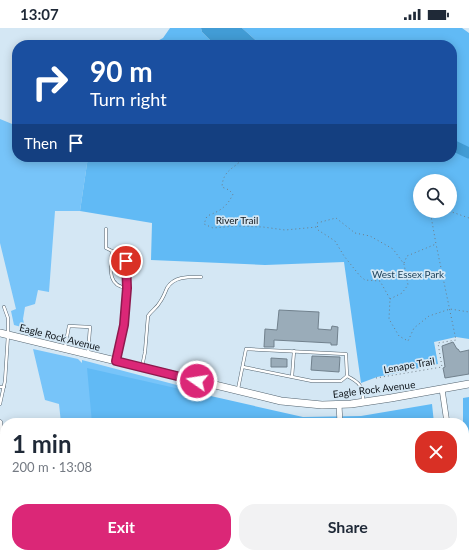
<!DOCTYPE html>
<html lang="en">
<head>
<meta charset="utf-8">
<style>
	:root { --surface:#fff; --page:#f2f2f3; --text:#1f2937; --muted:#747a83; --accent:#db2777 }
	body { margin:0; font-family:Lato,sans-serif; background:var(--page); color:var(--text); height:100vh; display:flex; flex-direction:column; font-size:15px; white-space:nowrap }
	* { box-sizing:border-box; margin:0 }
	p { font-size:13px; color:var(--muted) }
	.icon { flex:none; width:22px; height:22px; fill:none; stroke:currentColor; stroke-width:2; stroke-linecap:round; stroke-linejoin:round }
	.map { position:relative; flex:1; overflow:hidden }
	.sheet { position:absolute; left:0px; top:390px; width:469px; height:140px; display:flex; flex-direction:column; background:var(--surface); border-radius:16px 16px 0 0; box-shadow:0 2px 10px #0003 }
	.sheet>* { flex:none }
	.hud { position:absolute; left:12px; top:12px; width:445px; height:122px; border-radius:16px; box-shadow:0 2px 10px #0003; background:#1a4fa0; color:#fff; overflow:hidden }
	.tools { position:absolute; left:413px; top:146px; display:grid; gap:8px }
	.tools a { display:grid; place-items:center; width:44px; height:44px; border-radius:50%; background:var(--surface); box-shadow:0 2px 10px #0003; font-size:20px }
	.pin { position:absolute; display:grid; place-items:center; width:34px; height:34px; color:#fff; margin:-17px; border:2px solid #fff; border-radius:50%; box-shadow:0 1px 4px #0007 }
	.me { position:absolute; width:44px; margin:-22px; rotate:283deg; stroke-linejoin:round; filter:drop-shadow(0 0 3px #0008) }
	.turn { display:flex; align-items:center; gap:14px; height:84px; padding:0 12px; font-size:18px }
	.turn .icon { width:52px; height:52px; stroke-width:2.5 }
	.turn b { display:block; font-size:28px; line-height:34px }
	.then { display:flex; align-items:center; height:38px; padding:0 12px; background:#0003; gap:8px; font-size:15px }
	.round { display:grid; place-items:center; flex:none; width:42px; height:42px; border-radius:16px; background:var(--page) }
	.summary { display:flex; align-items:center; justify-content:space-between; height:68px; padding:0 12px }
	h1 { font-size:24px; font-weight:700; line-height:30px }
	.button { display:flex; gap:8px; margin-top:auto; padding:8px 12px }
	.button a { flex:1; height:46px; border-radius:16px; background:var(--accent); color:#fff; font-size:16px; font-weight:700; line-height:46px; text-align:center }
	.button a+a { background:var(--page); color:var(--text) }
	.status { display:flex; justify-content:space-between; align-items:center; height:28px; padding:0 20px; background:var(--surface); direction:ltr }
	.status svg { height:11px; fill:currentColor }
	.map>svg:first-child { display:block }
	.green { fill:#77c4f9 }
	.forest { fill:#61baf5; fill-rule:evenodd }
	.water { fill:#429cd5 }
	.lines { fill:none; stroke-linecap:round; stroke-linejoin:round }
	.stream { stroke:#429cd5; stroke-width:2 }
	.river { stroke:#429cd5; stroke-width:11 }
	.building { fill:#9aacb9; stroke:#71818d }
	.lane-casing { stroke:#53636f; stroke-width:3.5 }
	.street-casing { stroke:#53636f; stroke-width:6 }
	.secondary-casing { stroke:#53636f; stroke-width:8 }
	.path { stroke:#707c85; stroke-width:1; stroke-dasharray:1 3; stroke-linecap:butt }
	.lane { stroke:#fff; stroke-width:2.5 }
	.street { stroke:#fff; stroke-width:5 }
	.secondary { stroke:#fff; stroke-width:7 }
	.route-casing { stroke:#8e194d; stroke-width:10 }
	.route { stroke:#db2777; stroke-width:7 }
	.labels { text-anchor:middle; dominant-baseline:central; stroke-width:3.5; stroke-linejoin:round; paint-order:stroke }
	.street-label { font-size:10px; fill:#0e1419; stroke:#d4e7f4 }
	.park-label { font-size:10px; fill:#1d425b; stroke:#d4e7f4 }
</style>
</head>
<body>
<div class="status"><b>13:07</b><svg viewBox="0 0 49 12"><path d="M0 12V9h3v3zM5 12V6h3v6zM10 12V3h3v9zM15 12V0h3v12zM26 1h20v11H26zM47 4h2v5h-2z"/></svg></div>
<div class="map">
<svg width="469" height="530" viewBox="0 0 469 530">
	<rect width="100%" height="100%" fill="#d4e7f4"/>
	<!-- green -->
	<g class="green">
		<path d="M0 91 17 98V129H88L80 183H55L49 264 38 262 35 276 25 279 23 291 25 300 14 297 11 283 16 281 0 215Z"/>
		<path d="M33 321 78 331 82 335V332L192 361 187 395H61L59 376 45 372Z"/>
	</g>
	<!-- forest -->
	<g class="forest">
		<path d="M170 0H201L202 4 215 17H150L163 10Z"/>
		<path d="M242 0H462L469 5V311L456 309 434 314 438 336 377 349 361 355 344 234 265 237 151 232 152 195 80 183 88 129H452V17H261ZM420 153H450V183H420Z"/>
		<path d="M87 340 303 389 361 388 432 376 434 395H92Z"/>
		<path d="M469 369V458L464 457V395H463V370Z"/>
		<path d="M180 525H285L289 530H180Z"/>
	</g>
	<!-- water -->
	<path class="water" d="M201 0H242L261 17H215L202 4Z"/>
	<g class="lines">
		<!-- stream -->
		<g class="stream">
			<path d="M0 456 5 459"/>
			<path d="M61 525 65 530"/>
		</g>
		<!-- river -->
		<path class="river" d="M452 117 469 125"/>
	</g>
	<!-- building -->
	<g class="building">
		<path d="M279 282 319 284 318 301 331 302 332 298 338 299 337 317H331V315L274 312V319H264L265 301 277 302Z"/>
		<path d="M453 314 457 321H458L460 324 469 322V346L445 350 443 340 445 339 442 318Z"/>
		<path d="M312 328 340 329 339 344 311 342Z"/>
		<path d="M271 330 287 331V339H271Z"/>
		<path d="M5 406V432H2L0 413Z"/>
	</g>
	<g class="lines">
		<defs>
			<g id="lane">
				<path d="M106 201V220L112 223H137"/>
				<path d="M112 223C111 238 106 258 127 260"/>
				<path d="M65 319 69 298 90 299 88 326"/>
				<path d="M116 333 124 297 127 260 126 233 127 223"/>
				<path d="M142 339 145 324 148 288C152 282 157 280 160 274 163 270 165 265 167 260 174 248 189 249 201 249"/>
				<path d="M243 339 312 353H341L347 348"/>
				<path d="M292 349 294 323"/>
				<path d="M0 359H4"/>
				<path d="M238 361 246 321 346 326 347 348C359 354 363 358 363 372"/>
				<path d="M0 376 5 353 8 307V290L4 279"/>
				<path d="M0 393 1 394V401L0 404"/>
			</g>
			<g id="street">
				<path d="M442 361 447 395"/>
				<path d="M339 377 340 395"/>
			</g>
			<path id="secondary" d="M0 305 281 373 322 377 351 376 391 370 469 356"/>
		</defs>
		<!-- lane casing -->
		<use href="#lane" class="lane-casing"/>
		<!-- street casing -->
		<use href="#street" class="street-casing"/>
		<!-- secondary casing -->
		<use href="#secondary" class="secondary-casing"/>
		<!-- path -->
		<g class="path">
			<path d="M244 129C235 141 223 141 222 159L229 162 233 166C227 179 220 183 207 188L204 196 213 200 236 198 263 199 285 202 317 199"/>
			<path d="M449 183 469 190"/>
			<path d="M404 235 407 228 436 216 431 188 433 183"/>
			<path d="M390 271 402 265 408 257 404 236 393 221 370 208 355 205 336 190 317 195 318 202 335 213 344 228 360 248 365 252 380 253 390 271 389 291 399 308 408 313 414 300 429 288 450 281 469 284"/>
			<path d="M428 333 430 340"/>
			<path d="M376 350 442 339 438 315 456 312 436 216"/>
		</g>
		<!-- lane -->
		<use href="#lane" class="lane"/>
		<!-- street -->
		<use href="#street" class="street"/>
		<!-- secondary -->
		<use href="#secondary" class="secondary"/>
	</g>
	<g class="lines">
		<defs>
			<path id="route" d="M126 233 127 260 124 297 116 333 197 353"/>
		</defs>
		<!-- route casing -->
		<use href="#route" class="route-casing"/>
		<!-- route -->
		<use href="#route" class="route"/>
	</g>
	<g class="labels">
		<!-- street labels -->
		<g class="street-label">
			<text x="237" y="192">River Trail</text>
			<text transform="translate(60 309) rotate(14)">Eagle Rock Avenue</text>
			<text transform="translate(409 337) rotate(-10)">Lenape Trail</text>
			<text transform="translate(374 361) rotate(-7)">Eagle Rock Avenue</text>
		</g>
		<!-- park labels -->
		<g class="park-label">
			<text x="408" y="246">West Essex Park</text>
		</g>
	</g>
</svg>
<div class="tools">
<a><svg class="icon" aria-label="search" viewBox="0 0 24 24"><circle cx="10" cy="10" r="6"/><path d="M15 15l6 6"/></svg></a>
</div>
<div class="pin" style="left:126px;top:233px;background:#d93025"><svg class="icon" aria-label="arrive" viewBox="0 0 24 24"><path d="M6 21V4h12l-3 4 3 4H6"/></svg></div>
<svg class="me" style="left:197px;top:353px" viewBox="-20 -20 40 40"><circle r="17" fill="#db2777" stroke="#fff" stroke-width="3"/><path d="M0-11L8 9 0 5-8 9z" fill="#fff"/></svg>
<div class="hud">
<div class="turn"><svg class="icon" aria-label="right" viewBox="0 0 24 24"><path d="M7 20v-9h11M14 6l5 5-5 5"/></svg><div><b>90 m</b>Turn right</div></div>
<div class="then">Then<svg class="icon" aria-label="arrive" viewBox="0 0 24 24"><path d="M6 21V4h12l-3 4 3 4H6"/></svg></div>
</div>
<section class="sheet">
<div class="summary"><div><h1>1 min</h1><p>200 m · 13:08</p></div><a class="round" style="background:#d93025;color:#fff"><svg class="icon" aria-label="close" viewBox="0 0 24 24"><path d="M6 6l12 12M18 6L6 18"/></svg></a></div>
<div class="button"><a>Exit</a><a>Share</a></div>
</section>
</div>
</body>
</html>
